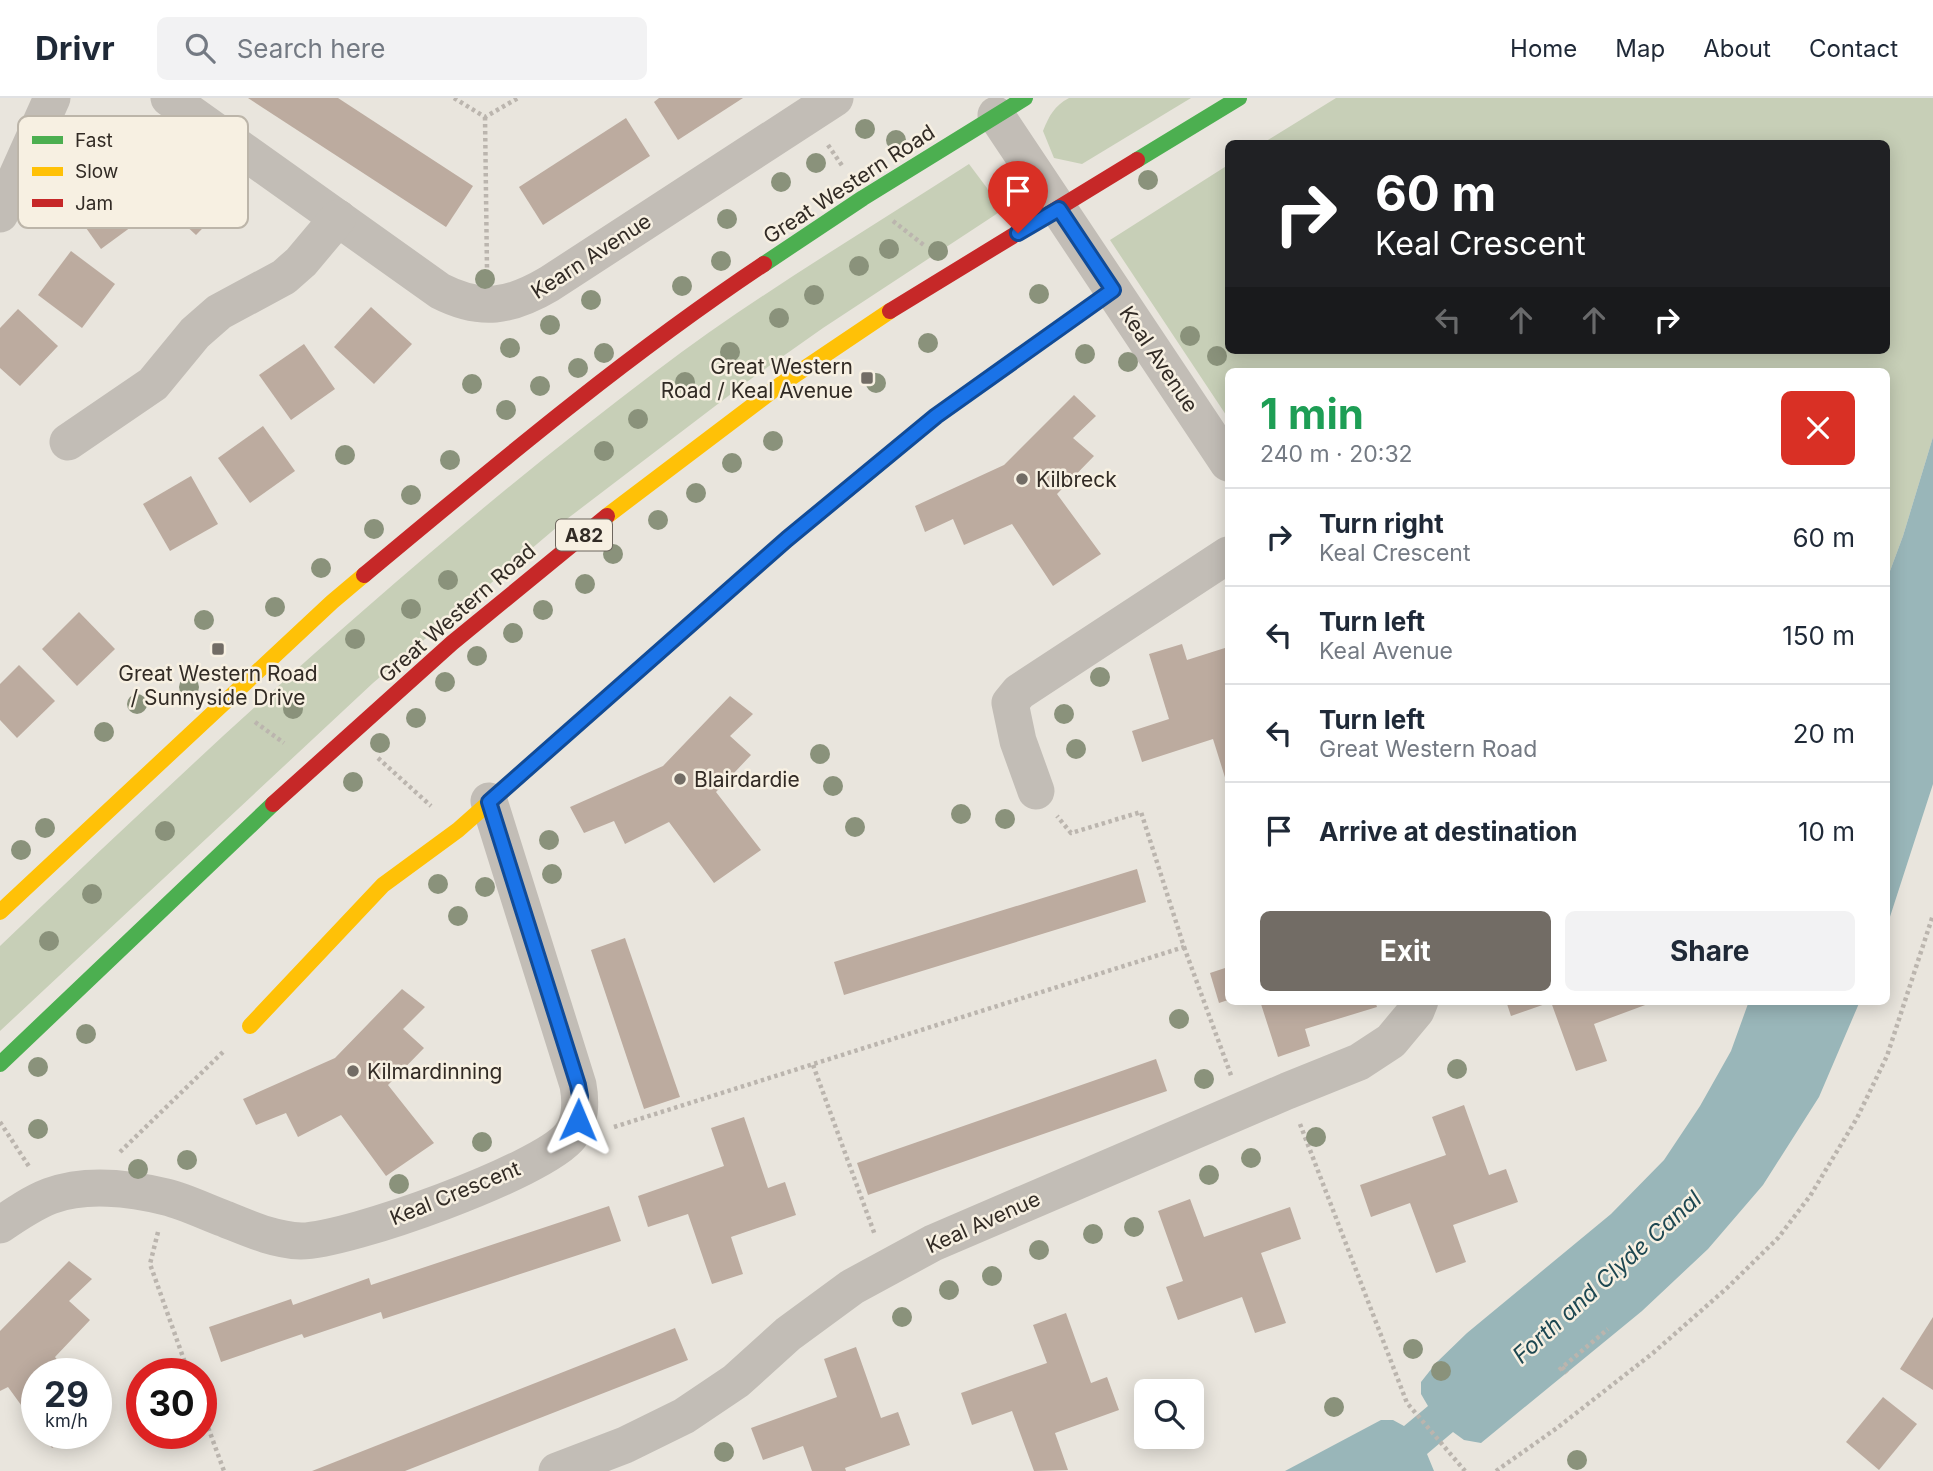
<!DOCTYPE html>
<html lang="en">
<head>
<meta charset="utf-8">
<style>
	:root { --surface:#fff; --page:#f2f2f3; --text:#1f2937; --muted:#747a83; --line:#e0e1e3; --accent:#726c65 }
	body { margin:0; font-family:Inter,sans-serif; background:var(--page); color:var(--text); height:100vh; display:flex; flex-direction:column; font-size:26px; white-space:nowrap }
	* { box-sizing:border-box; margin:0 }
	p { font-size:23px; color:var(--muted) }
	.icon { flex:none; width:38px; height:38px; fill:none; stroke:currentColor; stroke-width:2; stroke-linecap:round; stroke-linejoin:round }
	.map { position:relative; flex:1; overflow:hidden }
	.side { position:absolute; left:1225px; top:270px; width:665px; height:637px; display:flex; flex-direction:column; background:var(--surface); border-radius:10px; box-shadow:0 4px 18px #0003 }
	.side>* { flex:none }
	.guide { position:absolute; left:1225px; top:42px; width:665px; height:214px; border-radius:10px; box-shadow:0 4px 18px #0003; background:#202124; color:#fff; overflow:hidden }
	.controls { position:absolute; left:1134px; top:1281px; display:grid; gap:14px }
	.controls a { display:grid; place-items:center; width:70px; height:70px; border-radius:10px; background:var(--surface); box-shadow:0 4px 18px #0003; font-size:35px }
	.speed { position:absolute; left:21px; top:1260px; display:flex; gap:14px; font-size:35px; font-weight:700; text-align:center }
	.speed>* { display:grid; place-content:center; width:91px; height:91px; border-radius:50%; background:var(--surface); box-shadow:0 4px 18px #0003; line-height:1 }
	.speed small { font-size:18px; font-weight:400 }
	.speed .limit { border:10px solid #d22; background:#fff; color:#111 }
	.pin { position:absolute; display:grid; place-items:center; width:60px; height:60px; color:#fff; margin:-72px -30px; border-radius:50% 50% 50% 0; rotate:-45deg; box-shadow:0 0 7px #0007 }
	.pin .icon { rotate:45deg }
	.me { position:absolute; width:77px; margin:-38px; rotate:1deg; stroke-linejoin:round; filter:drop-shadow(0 0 5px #0008) }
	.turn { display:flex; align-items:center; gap:24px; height:147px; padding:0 35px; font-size:32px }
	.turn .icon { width:91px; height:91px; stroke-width:2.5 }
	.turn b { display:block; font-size:49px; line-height:60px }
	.lanes { display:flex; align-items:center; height:66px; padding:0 35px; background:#0003; justify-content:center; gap:35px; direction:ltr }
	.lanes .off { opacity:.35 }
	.round { display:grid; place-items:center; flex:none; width:74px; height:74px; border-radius:10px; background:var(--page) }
	.headline { display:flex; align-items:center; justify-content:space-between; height:119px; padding:0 35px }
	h1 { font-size:42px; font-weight:700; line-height:52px; color:#1e9e55 }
	.cta { display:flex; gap:14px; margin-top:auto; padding:14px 35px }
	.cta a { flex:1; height:80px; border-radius:10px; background:var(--accent); color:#fff; font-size:28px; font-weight:700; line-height:80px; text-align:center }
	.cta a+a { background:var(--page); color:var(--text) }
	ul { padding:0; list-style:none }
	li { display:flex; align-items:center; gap:21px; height:98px; padding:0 35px; border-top:2px solid var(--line) }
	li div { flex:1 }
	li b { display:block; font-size:26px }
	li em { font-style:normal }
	header { display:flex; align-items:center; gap:42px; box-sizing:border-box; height:98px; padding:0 35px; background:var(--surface); border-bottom:2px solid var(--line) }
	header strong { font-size:33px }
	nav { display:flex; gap:38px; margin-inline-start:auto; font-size:24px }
	.search { width:490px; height:63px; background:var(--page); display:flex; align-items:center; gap:18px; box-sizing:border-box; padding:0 24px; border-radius:10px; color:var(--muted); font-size:26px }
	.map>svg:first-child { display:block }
	.green { fill:#c7cfb7 }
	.water { fill:#99b6b9 }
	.building { fill:#bcab9f }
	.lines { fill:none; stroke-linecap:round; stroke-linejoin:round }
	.path { stroke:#bbb5ae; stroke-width:4.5; stroke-dasharray:3.5 3.5; stroke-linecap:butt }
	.street { stroke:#c2bdb6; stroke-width:37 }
	.fast { stroke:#4caf50; stroke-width:16 }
	.slow { stroke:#ffc107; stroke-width:16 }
	.jam { stroke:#c62828; stroke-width:16 }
	.tree { fill:#8a927b }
	.route-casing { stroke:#114b97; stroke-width:18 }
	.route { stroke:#1a73e8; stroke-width:12 }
	.poi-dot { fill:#726c65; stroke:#f7f0e2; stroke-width:2.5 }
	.labels { text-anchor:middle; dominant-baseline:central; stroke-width:5; stroke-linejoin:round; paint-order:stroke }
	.shield { fill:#f7f0e2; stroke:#6d665e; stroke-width:2 }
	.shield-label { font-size:19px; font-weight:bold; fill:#322b25 }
	.street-label { font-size:21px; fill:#322b25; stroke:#f7f0e2 }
	.poi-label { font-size:21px; fill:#322b25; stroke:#f7f0e2; text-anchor:start }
	.water-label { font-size:23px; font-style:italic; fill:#1d4751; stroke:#f7f0e2 }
	.key { fill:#f7f0e2; stroke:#bcb5a9; stroke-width:2 }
	.key-label { font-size:19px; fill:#322b25 }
</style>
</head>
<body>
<header>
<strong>Drivr</strong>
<div class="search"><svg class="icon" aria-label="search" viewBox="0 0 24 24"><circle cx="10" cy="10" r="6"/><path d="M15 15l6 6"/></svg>Search here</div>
<nav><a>Home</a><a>Map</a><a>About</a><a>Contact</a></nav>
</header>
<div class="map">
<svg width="1933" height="1373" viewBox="0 0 1933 1373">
	<rect width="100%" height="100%" fill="#e9e5dd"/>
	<!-- green -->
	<g class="green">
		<path d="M1069 0H1191L1082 66 1054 60 1043 33C1049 18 1054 8 1069 0Z"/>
		<path d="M1336 0H1933V339L1903 438 1887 481 1886 273H1228V320L1110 142 1228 67V252H1886V46L1263 45Z"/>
		<path d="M969 66 987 90 998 115 823 230 748 283 563 424 373 585 0 933V848C210 647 423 449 655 274 755 198 864 134 969 66Z"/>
	</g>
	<!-- water -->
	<g class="water">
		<path d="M1933 339V686L1887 828V481L1903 438Z"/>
		<path d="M1749 903H1860L1819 999 1763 1087 1708 1151 1642 1213 1481 1345 1464 1342 1453 1334 1427 1356 1434 1373H1285L1381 1322H1393L1404 1328 1428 1308 1421 1296V1284L1436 1265 1467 1235 1611 1116 1664 1062 1700 1008 1731 953Z"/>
	</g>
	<!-- building -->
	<g class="building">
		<path d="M248 0H338L473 88 446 129Z"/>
		<path d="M659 0H743L678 42 654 4Z"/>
		<path d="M626 20 650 58 543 127 519 89Z"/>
		<path d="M193 59 234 98 196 137 156 100Z"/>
		<path d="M113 74 146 118 101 151 69 106Z"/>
		<path d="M71 153 115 186 82 230 38 197Z"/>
		<path d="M371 209 412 246 374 286 334 249Z"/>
		<path d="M18 211 58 248 20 288 0 270V230Z"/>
		<path d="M304 246 335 291 291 322 259 277Z"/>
		<path d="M1074 297 1096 318 1073 340 1094 358 1057 396 1101 456 1053 488 1012 426 964 447 953 421 925 434 915 408 1004 367Z"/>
		<path d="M263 328 295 373 250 405 218 360Z"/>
		<path d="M191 378 218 426 170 453 143 406Z"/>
		<path d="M79 514 115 551 77 588 42 551Z"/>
		<path d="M1182 546 1187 562 1228 549V689L1213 641 1142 664 1132 633 1169 621 1149 556Z"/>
		<path d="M19 567 55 603 17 640 0 622V586Z"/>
		<path d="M730 598 753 616 730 638 751 657 716 694 761 752 714 785 669 724 625 746 614 723 584 735 570 709 663 668Z"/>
		<path d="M1137 771 1146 804 844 897 834 864Z"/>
		<path d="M625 840 680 999 644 1011 591 852Z"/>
		<path d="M1228 869V902L1219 905 1210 875Z"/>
		<path d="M402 891 425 909 403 931 424 950 388 987 434 1045 386 1078 341 1017 298 1039 286 1015 256 1027 243 1001 335 960Z"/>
		<path d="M1260 903H1375L1377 909 1305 931 1310 948 1278 959Z"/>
		<path d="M1506 903H1656L1594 926 1607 963 1576 973 1551 904 1511 918Z"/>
		<path d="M1156 961 1167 993 868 1097 857 1065Z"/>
		<path d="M1464 1007 1489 1077 1506 1071 1518 1104 1453 1127 1466 1164 1436 1175 1410 1105 1371 1119 1360 1087 1446 1057 1432 1019Z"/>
		<path d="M744 1019 768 1090 785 1084 796 1117 731 1139 743 1176 712 1186 688 1116 648 1129 638 1098 724 1068 711 1030Z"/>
		<path d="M1190 1101 1204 1139 1290 1109 1301 1141 1261 1155 1286 1225 1255 1235 1242 1199 1178 1222 1166 1189 1183 1183 1158 1113Z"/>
		<path d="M609 1108 621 1143 383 1221 381 1214 304 1240 302 1236 221 1264 209 1229 291 1201 293 1207 369 1180 371 1187Z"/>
		<path d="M69 1163 92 1181 69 1203 90 1222 55 1259 68 1276H37V1329L8 1289 0 1293V1233Z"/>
		<path d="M1066 1215 1091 1285 1107 1279 1119 1312 1055 1335 1068 1372 1034 1373 1012 1313 972 1327 961 1295 1047 1265 1033 1227Z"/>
		<path d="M1933 1219V1292L1900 1271Z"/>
		<path d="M675 1230 688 1262 405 1373H312Z"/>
		<path d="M856 1249 881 1320 898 1314 910 1347 845 1370 846 1373H812L803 1348 763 1362 751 1330 837 1299 824 1261Z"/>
		<path d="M1883 1299 1917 1326 1879 1372 1846 1344Z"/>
		<path d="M42 1335H74L52 1350Z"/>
	</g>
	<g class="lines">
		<!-- path -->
		<g class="path">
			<path d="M454 0 485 19 518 0"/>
			<path d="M485 19 487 172"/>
			<path d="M828 47 843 69"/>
			<path d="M893 123 925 148"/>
			<path d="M255 624 284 645"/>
			<path d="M378 660 431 708"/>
			<path d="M1184 849 1232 980"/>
			<path d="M813 967 875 1137"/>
			<path d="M0 1024 30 1070"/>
			<path d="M1300 1026 1407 1305 1465 1373"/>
			<path d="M614 1029 1184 849 1141 714 1071 735 1057 718"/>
			<path d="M120 1054 224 953"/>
			<path d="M158 1134 150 1166 189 1276"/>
			<path d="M1562 1269 1567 1275"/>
			<path d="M1559 1272 1608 1231"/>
			<path d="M201 1310 224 1373"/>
			<path d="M1496 1373 1557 1330 1653 1255 1727 1190 1778 1140 1810 1098 1857 1020 1887 958 1933 817"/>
		</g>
		<!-- street -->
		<g class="street">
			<path d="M169 0 440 193C481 214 510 209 549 186L835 0"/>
			<path d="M996 17 1228 365"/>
			<path d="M0 116 52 0"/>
			<path d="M68 344 153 286 195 235 219 214 284 179 301 164 338 120"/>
			<path d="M1036 693 1018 643 1010 605 1019 594 1228 457"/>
			<path d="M0 1127C16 1116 32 1105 50 1098 85 1085 130 1090 166 1099 186 1104 206 1114 225 1121 250 1131 274 1142 301 1143 348 1143 543 1073 570 1038 581 1024 581 1003 578 987L489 703"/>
			<path d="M557 1373 625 1347 684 1318 736 1283 788 1236 852 1189 933 1145 1287 993 1359 964 1391 943 1416 913 1420 903"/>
		</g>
		<!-- fast -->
		<g class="fast">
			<path d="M1137 62 1239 0"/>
			<path d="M764 166 863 100 1025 0"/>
			<path d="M858 383 936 318 1113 192"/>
			<path d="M0 966 273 706"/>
		</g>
		<!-- slow -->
		<g class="slow">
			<path d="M607 418 780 287 890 213"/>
			<path d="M0 814 332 504 364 477"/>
			<path d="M250 928 383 787 458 732 605 602"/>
		</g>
		<!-- jam -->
		<g class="jam">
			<path d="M890 213 1137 62"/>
			<path d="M364 477C494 369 623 260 764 166"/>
			<path d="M605 602 787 441 858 383"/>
			<path d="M273 706 452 545 607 418"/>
		</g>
	</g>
	<!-- trees -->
	<g class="tree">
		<circle cx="865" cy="31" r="10"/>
		<circle cx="896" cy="42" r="10"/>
		<circle cx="816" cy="65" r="10"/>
		<circle cx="1148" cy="82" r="10"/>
		<circle cx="781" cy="84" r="10"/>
		<circle cx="727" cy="121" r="10"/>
		<circle cx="889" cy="151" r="10"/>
		<circle cx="938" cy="153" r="10"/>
		<circle cx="721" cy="163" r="10"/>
		<circle cx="859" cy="168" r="10"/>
		<circle cx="485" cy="181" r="10"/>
		<circle cx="682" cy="188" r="10"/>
		<circle cx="1039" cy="196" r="10"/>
		<circle cx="814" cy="197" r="10"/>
		<circle cx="591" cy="202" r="10"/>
		<circle cx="779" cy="220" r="10"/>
		<circle cx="550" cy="227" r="10"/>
		<circle cx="1190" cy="238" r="10"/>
		<circle cx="928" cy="245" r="10"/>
		<circle cx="510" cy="250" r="10"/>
		<circle cx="730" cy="254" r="10"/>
		<circle cx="604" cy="255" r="10"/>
		<circle cx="1085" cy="256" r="10"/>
		<circle cx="1217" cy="258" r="10"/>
		<circle cx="1128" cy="264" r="10"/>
		<circle cx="578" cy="270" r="10"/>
		<circle cx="685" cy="284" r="10"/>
		<circle cx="876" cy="285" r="10"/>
		<circle cx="472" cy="286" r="10"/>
		<circle cx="540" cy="288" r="10"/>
		<circle cx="506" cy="312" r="10"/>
		<circle cx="638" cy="321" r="10"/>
		<circle cx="773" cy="343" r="10"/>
		<circle cx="604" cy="353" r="10"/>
		<circle cx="345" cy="357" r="10"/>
		<circle cx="450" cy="362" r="10"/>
		<circle cx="732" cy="365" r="10"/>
		<circle cx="696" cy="395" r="10"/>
		<circle cx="411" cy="397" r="10"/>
		<circle cx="658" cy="422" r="10"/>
		<circle cx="374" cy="431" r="10"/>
		<circle cx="613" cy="456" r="10"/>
		<circle cx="321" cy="470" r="10"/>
		<circle cx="448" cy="482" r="10"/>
		<circle cx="585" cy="486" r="10"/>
		<circle cx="275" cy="509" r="10"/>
		<circle cx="411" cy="511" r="10"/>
		<circle cx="543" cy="512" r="10"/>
		<circle cx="204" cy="522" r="10"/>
		<circle cx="513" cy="535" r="10"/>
		<circle cx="355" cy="541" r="10"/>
		<circle cx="477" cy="558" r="10"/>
		<circle cx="1100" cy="579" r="10"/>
		<circle cx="445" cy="584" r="10"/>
		<circle cx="189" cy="589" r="10"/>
		<circle cx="137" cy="606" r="10"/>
		<circle cx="293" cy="611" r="10"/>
		<circle cx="1064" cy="616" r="10"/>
		<circle cx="416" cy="620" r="10"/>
		<circle cx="104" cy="634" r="10"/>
		<circle cx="380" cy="645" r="10"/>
		<circle cx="1076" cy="651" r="10"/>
		<circle cx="820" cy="656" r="10"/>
		<circle cx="353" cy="684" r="10"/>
		<circle cx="833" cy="688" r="10"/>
		<circle cx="961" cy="716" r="10"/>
		<circle cx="1005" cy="721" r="10"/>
		<circle cx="855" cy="729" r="10"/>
		<circle cx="45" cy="730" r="10"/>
		<circle cx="165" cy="733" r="10"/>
		<circle cx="549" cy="742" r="10"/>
		<circle cx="21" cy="752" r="10"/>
		<circle cx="552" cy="776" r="10"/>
		<circle cx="438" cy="786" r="10"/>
		<circle cx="485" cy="789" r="10"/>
		<circle cx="92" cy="796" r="10"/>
		<circle cx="458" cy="818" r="10"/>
		<circle cx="49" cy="843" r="10"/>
		<circle cx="1179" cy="921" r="10"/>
		<circle cx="86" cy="936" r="10"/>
		<circle cx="38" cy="969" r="10"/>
		<circle cx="1457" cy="971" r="10"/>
		<circle cx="1204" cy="981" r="10"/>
		<circle cx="38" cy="1031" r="10"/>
		<circle cx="1316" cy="1039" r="10"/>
		<circle cx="482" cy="1044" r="10"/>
		<circle cx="1251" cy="1060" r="10"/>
		<circle cx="187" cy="1062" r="10"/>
		<circle cx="138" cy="1071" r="10"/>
		<circle cx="1209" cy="1077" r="10"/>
		<circle cx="399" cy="1086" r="10"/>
		<circle cx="1134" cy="1129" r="10"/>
		<circle cx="1093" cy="1136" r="10"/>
		<circle cx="1039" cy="1152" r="10"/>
		<circle cx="992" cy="1178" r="10"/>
		<circle cx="949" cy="1192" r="10"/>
		<circle cx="902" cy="1219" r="10"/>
		<circle cx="1413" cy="1251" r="10"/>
		<circle cx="1441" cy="1273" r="10"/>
		<circle cx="1334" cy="1309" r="10"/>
		<circle cx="724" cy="1354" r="10"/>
		<circle cx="1577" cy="1362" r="10"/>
	</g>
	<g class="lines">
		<defs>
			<path id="route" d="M578 1022 580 998 578 987 489 704 787 441 936 318 1113 192 1059 111 1018 135"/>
		</defs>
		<!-- route casing -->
		<use href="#route" class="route-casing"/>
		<!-- route -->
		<use href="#route" class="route"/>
	</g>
	<!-- markers -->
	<g class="poi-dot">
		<rect x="860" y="273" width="14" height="14" rx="3.5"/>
		<circle cx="1022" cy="381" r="7"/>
		<rect x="211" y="544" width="14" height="14" rx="3.5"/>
		<circle cx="680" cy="681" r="7"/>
		<circle cx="353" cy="973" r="7"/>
	</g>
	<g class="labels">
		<!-- shield labels -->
		<rect class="shield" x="556" y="421.5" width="56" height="31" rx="5"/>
		<g class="shield-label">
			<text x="584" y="437">A82</text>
		</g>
		<!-- street labels -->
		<g class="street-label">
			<text transform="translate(849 86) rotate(-33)">Great Western Road</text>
			<text transform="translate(591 158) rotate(-33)">Kearn Avenue</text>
			<text transform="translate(1159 261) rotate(56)">Keal Avenue</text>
			<text transform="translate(457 515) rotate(-41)">Great Western Road</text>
			<text transform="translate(455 1095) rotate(-22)">Keal Crescent</text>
			<text transform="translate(983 1124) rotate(-24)">Keal Avenue</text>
		</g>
		<!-- poi labels -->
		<g class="poi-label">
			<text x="853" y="268" text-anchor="end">Great Western<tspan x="853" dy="24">Road / Keal Avenue</tspan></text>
			<text x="1036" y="381">Kilbreck</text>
			<text x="218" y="575" text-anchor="middle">Great Western Road<tspan x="218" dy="24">/ Sunnyside Drive</tspan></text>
			<text x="694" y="681">Blairdardie</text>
			<text x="367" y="973">Kilmardinning</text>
		</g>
		<!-- water labels -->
		<g class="water-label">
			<text transform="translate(1607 1179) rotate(-42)">Forth and Clyde Canal</text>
		</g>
	</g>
	<!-- legend -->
	<rect x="18" y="18" width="230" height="112" rx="10" class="key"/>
	<rect x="32" y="38" width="31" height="8" fill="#4caf50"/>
	<rect x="32" y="69" width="31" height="9" fill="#ffc107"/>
	<rect x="32" y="101" width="31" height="8" fill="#c62828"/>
	<g class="key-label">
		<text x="75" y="49">Fast</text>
		<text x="75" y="80">Slow</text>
		<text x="75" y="112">Jam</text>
	</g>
</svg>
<div class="controls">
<a><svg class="icon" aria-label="search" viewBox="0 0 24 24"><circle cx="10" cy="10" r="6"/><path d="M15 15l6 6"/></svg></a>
</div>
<div class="speed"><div>29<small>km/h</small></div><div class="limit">30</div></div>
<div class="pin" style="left:1018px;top:135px;background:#d93025"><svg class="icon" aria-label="arrive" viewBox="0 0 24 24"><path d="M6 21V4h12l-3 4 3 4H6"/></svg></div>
<svg class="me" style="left:578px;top:1022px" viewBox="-20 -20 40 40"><path d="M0-17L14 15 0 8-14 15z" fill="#1a73e8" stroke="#fff" stroke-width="4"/></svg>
<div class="guide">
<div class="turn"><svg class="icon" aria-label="right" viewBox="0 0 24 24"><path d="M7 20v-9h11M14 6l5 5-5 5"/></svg><div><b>60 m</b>Keal Crescent</div></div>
<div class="lanes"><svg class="icon off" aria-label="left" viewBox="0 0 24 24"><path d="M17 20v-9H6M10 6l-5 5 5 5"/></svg><svg class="icon off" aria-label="ahead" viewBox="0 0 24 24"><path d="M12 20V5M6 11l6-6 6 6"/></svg><svg class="icon off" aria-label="ahead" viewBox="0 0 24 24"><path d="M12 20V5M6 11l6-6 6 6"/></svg><svg class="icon" aria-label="right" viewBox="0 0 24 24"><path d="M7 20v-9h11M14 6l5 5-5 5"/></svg></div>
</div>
<section class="side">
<div class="headline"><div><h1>1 min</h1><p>240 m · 20:32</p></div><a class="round" style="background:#d93025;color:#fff"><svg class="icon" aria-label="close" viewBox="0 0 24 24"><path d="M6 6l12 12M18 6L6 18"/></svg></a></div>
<ul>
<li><svg class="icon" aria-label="right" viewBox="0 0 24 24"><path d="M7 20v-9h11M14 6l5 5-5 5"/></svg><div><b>Turn right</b><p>Keal Crescent</p></div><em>60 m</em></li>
<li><svg class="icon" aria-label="left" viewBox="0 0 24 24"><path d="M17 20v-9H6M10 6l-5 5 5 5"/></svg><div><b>Turn left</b><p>Keal Avenue</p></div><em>150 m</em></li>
<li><svg class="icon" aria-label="left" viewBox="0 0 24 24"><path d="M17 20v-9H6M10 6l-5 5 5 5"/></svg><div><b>Turn left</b><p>Great Western Road</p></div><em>20 m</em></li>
<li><svg class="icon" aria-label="arrive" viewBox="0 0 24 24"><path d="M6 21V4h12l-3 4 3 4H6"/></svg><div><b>Arrive at destination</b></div><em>10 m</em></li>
</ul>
<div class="cta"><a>Exit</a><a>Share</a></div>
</section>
</div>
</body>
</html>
